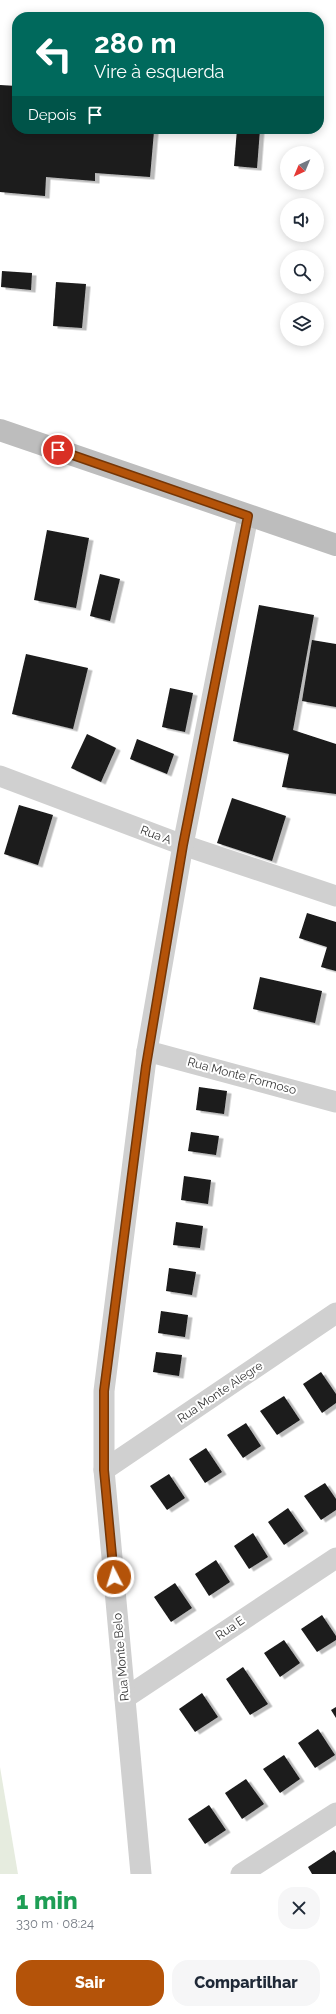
<!DOCTYPE html>
<html lang="pt">
<head>
<meta charset="utf-8">
<style>
	:root { --surface:#fff; --page:#f6f6f7; --text:#1f2937; --muted:#747a83; --accent:#b45309 }
	body { margin:0; font-family:Raleway,sans-serif; background:var(--page); color:var(--text); height:100vh; display:flex; flex-direction:column; font-size:15px; white-space:nowrap }
	* { box-sizing:border-box; margin:0 }
	p { font-size:13px; color:var(--muted) }
	.icon { flex:none; width:22px; height:22px; fill:none; stroke:currentColor; stroke-width:2; stroke-linecap:round; stroke-linejoin:round }
	.map { position:relative; height:1874px; overflow:hidden }
	.drawer { display:flex; flex-direction:column; background:var(--surface); flex:1 }
	.drawer>* { flex:none }
	.banner { position:absolute; left:12px; top:12px; width:312px; height:122px; border-radius:16px; box-shadow:0 2px 10px #0003; background:#00695c; color:#fff; overflow:hidden }
	.needle { width:26px; rotate:224deg }
	.fabs { position:absolute; left:280px; top:146px; display:grid; gap:8px }
	.fabs a { display:grid; place-items:center; width:44px; height:44px; border-radius:50%; background:var(--surface); box-shadow:0 2px 10px #0003; font-size:20px }
	.pin { position:absolute; display:grid; place-items:center; width:34px; height:34px; color:#fff; margin:-17px; border:2px solid #fff; border-radius:50%; box-shadow:0 1px 4px #0007 }
	.me { position:absolute; width:44px; margin:-22px; rotate:355deg; stroke-linejoin:round; filter:drop-shadow(0 0 3px #0008) }
	.turn { display:flex; align-items:center; gap:14px; height:84px; padding:0 16px; font-size:18px }
	.turn .icon { width:52px; height:52px; stroke-width:2.5 }
	.turn b { display:block; font-size:28px; line-height:34px }
	.then { display:flex; align-items:center; height:38px; padding:0 16px; background:#0003; gap:8px; font-size:15px }
	.round { display:grid; place-items:center; flex:none; width:42px; height:42px; border-radius:16px; background:var(--page) }
	.summary { display:flex; align-items:center; justify-content:space-between; height:68px; padding:0 16px }
	h1 { font-size:24px; font-weight:800; line-height:30px; color:#1e9e55 }
	.button { display:flex; gap:8px; margin-top:auto; padding:8px 16px }
	.button a { flex:1; height:46px; border-radius:16px; background:var(--accent); color:#fff; font-size:16px; font-weight:800; line-height:46px; text-align:center }
	.button a+a { background:var(--page); color:var(--text) }
	.map>svg:first-child { display:block }
	.green { fill:#e6ecdf }
	.building { fill:#1a1a1a; filter:url(#shadow) }
	.lines { fill:none; stroke-linecap:round; stroke-linejoin:round }
	.minor { stroke:#d0d0d0; stroke-width:21 }
	.secondary { stroke:#bdbdbd; stroke-width:22 }
	.route-casing { stroke:#753606; stroke-width:10 }
	.route { stroke:#b45309; stroke-width:7 }
	.labels { text-anchor:middle; dominant-baseline:central; stroke-width:4; stroke-linejoin:round; paint-order:stroke }
	.street-label { font-size:12px; fill:#333; stroke:#fff }
</style>
</head>
<body>
<div class="map">
<svg width="336" height="1874" viewBox="0 0 336 1874">
	<defs>
		<filter id="shadow"><feDropShadow dx="4.5" dy="2.5" stdDeviation="0" flood-color="#0004"/></filter>
	</defs>
	<rect width="100%" height="100%" fill="#fff"/>
	<!-- green -->
	<path class="green" d="M0 1767 18 1874H0Z"/>
	<!-- building -->
	<g class="building">
		<path d="M0 85 17 86V129H135L154 131 150 177 95 173V181L46 177 45 196 0 192Z"/>
		<path d="M237 129H260L257 168 234 166Z"/>
		<path d="M2 271 32 273 31 290 1 287Z"/>
		<path d="M56 282 86 284 82 328 53 326Z"/>
		<path d="M47 530 89 538 76 608 34 600Z"/>
		<path d="M100 574 120 579 110 621 90 616Z"/>
		<path d="M259 605 314 615 293 730 336 744V794L282 787 289 754 233 741Z"/>
		<path d="M312 640 336 644V707L302 701Z"/>
		<path d="M26 654 88 668 73 729 12 714Z"/>
		<path d="M170 688 193 693 185 732 162 727Z"/>
		<path d="M87 734 116 748 101 782 71 768Z"/>
		<path d="M137 739 174 754 167 774 130 759Z"/>
		<path d="M232 798 286 816 272 861 217 843Z"/>
		<path d="M19 805 53 815 38 865 4 854Z"/>
		<path d="M307 913 336 922V971L321 967 327 947 299 938Z"/>
		<path d="M260 977 322 991 315 1023 253 1009Z"/>
		<path d="M199 1087 227 1091 224 1114 196 1110Z"/>
		<path d="M191 1132 219 1136 216 1155 188 1151Z"/>
		<path d="M184 1176 211 1180 208 1204 181 1200Z"/>
		<path d="M176 1222 203 1226 200 1248 173 1245Z"/>
		<path d="M169 1268 196 1272 192 1295 166 1291Z"/>
		<path d="M161 1311 188 1315 185 1337 158 1333Z"/>
		<path d="M156 1352 182 1355 179 1376 153 1372Z"/>
		<path d="M321 1372 336 1394V1403L322 1413 303 1384Z"/>
		<path d="M284 1396 300 1420 277 1435 260 1411Z"/>
		<path d="M246 1423 261 1446 243 1458 227 1435Z"/>
		<path d="M206 1448 222 1472 205 1483 189 1459Z"/>
		<path d="M169 1474 185 1498 167 1510 150 1486Z"/>
		<path d="M325 1483 336 1499V1510L321 1520 304 1496Z"/>
		<path d="M288 1508 304 1531 284 1545 268 1522Z"/>
		<path d="M253 1533 268 1557 249 1569 234 1546Z"/>
		<path d="M216 1560 230 1582 209 1596 195 1574Z"/>
		<path d="M175 1583 192 1608 171 1622 154 1597Z"/>
		<path d="M322 1615 336 1636V1640L317 1652 301 1629Z"/>
		<path d="M284 1640 300 1663 280 1677 264 1653Z"/>
		<path d="M243 1667 268 1704 250 1715 226 1679Z"/>
		<path d="M202 1693 218 1717 195 1732 179 1709Z"/>
		<path d="M336 1707V1718L331 1710Z"/>
		<path d="M318 1729 335 1755 315 1768 298 1743Z"/>
		<path d="M284 1755 300 1779 280 1793 263 1769Z"/>
		<path d="M246 1779 264 1804 242 1819 225 1793Z"/>
		<path d="M209 1805 226 1830 205 1844 188 1819Z"/>
		<path d="M334 1850 336 1853V1874H312L308 1867Z"/>
	</g>
	<g class="lines">
		<!-- minor -->
		<g class="minor">
			<path d="M0 776 183 845 336 896"/>
			<path d="M147 1051 336 1102"/>
			<path d="M104 1470 336 1313"/>
			<path d="M125 1698 336 1558"/>
			<path d="M141 1874 104 1470V1391L147 1051 183 845 248 516"/>
			<path d="M241 1874 336 1813"/>
		</g>
		<!-- secondary -->
		<path class="secondary" d="M0 430 336 545"/>
	</g>
	<g class="lines">
		<defs>
			<path id="route" d="M58 450 248 516 183 845 146 1066 104 1391V1470L114 1577"/>
		</defs>
		<!-- route casing -->
		<use href="#route" class="route-casing"/>
		<!-- route -->
		<use href="#route" class="route"/>
	</g>
	<g class="labels">
		<!-- street labels -->
		<g class="street-label">
			<text transform="translate(156 835) rotate(21)">Rua A</text>
			<text transform="translate(242 1076) rotate(15)">Rua Monte Formoso</text>
			<text transform="translate(220 1392) rotate(-34)">Rua Monte Alegre</text>
			<text transform="translate(230 1628) rotate(-34)">Rua E</text>
			<text transform="translate(121 1657) rotate(-95)">Rua Monte Belo</text>
		</g>
	</g>
</svg>
<div class="fabs">
<a><svg class="needle" viewBox="-14 -14 28 28"><path d="M0-13l5 13h-10z" fill="#e53935"/><path d="M0 13l5-13h-10z" fill="#747a83"/></svg></a>
<a><svg class="icon" aria-label="sound" viewBox="0 0 24 24"><path d="M4 9h4l5-4v14l-5-4H4zM17 9q2 3 0 6"/></svg></a>
<a><svg class="icon" aria-label="search" viewBox="0 0 24 24"><circle cx="10" cy="10" r="6"/><path d="M15 15l6 6"/></svg></a>
<a><svg class="icon" aria-label="layers" viewBox="0 0 24 24"><path d="M12 4l9 5-9 5-9-5zM3 14l9 5 9-5"/></svg></a>
</div>
<div class="pin" style="left:58px;top:450px;background:#d93025"><svg class="icon" aria-label="arrive" viewBox="0 0 24 24"><path d="M6 21V4h12l-3 4 3 4H6"/></svg></div>
<svg class="me" style="left:114px;top:1577px" viewBox="-20 -20 40 40"><circle r="17" fill="#b45309" stroke="#fff" stroke-width="3"/><path d="M0-11L8 9 0 5-8 9z" fill="#fff"/></svg>
<div class="banner">
<div class="turn"><svg class="icon" aria-label="left" viewBox="0 0 24 24"><path d="M17 20v-9H6M10 6l-5 5 5 5"/></svg><div><b>280 m</b>Vire à esquerda</div></div>
<div class="then">Depois<svg class="icon" aria-label="arrive" viewBox="0 0 24 24"><path d="M6 21V4h12l-3 4 3 4H6"/></svg></div>
</div>
</div>
<section class="drawer">
<div class="summary"><div><h1>1 min</h1><p>330 m · 08:24</p></div><a class="round"><svg class="icon" aria-label="close" viewBox="0 0 24 24"><path d="M6 6l12 12M18 6L6 18"/></svg></a></div>
<div class="button"><a>Sair</a><a>Compartilhar</a></div>
</section>
</body>
</html>
